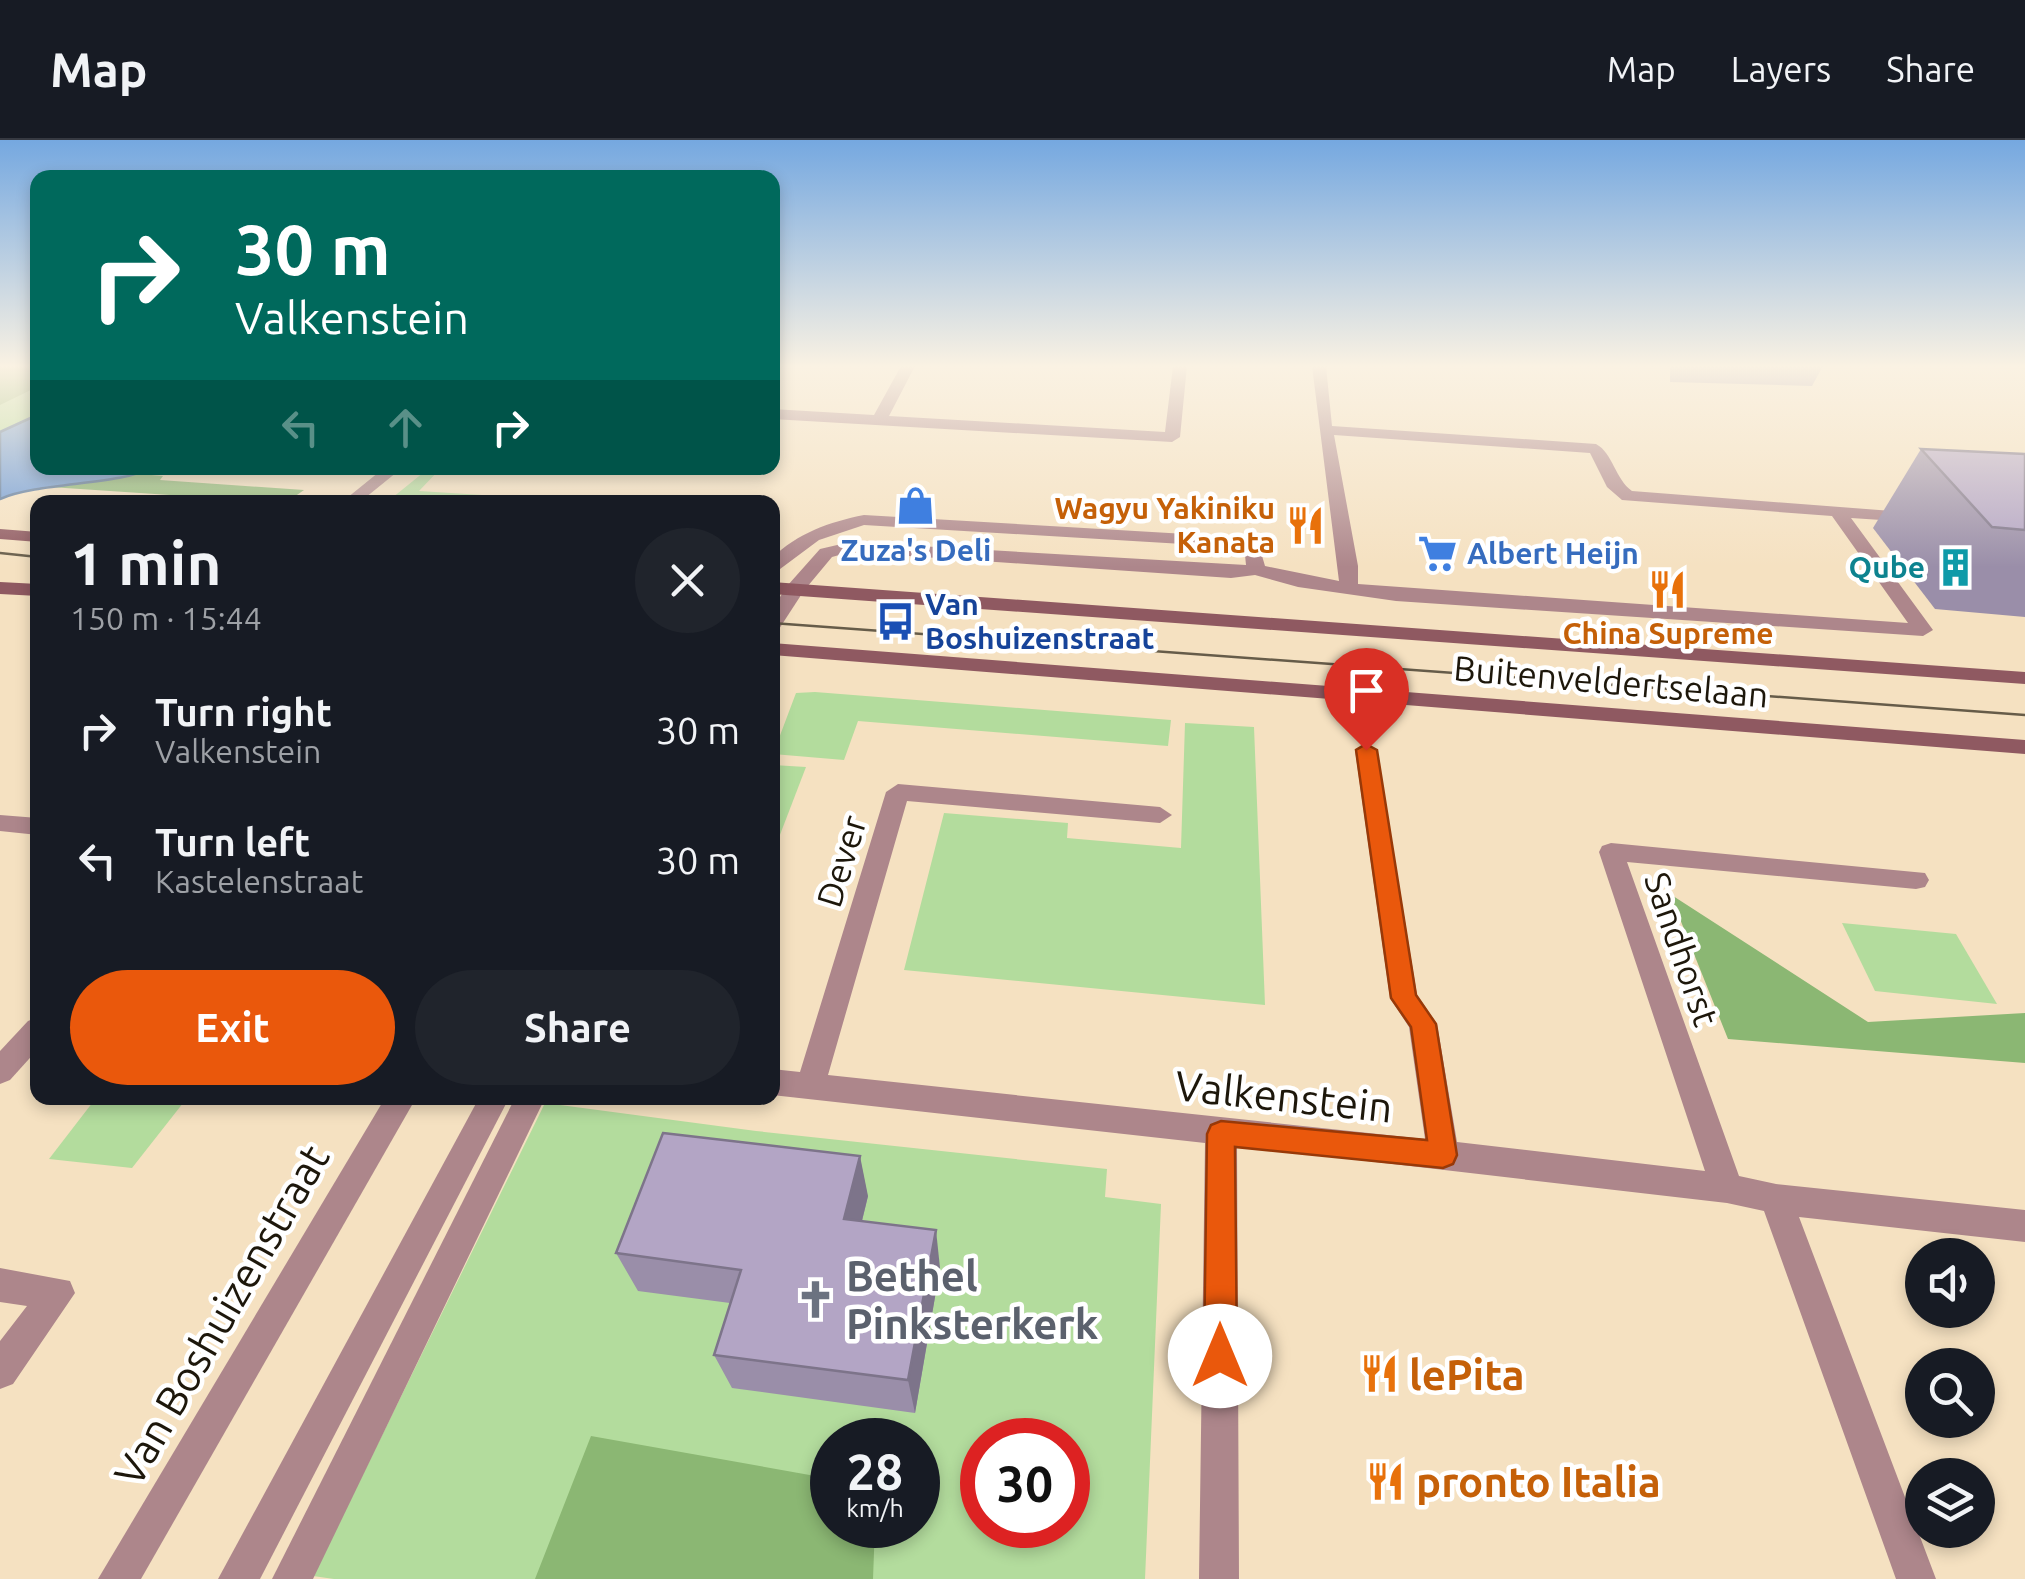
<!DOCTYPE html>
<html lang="en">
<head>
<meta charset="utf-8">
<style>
	:root { --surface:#171b24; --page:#20242c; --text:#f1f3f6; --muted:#9ea1a6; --line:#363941; --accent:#ea580c }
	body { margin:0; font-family:Ubuntu,sans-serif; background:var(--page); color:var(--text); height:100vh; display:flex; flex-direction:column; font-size:38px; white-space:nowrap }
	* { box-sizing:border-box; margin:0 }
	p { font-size:32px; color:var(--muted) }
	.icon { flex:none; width:55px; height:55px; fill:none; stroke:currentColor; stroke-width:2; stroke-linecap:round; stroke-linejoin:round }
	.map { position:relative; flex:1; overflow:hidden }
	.sheet { position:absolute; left:30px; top:355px; width:750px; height:610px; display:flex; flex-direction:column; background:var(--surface); border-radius:20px; box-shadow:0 5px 15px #0003 }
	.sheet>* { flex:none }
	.hud { position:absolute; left:30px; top:30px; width:750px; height:305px; border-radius:20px; box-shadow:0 5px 15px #0003; background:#00695c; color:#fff; overflow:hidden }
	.buttons { position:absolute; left:1905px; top:1098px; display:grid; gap:20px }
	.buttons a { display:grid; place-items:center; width:90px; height:90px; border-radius:50%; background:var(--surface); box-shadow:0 5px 15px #0003; font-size:50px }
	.speed { position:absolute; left:810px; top:1278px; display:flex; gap:20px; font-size:50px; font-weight:700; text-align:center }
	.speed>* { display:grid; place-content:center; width:130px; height:130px; border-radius:50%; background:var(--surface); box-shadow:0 5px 15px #0003; line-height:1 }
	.speed small { font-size:25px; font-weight:400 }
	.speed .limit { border:15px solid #d22; background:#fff; color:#111 }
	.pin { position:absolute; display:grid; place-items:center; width:85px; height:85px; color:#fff; margin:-102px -42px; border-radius:50% 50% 50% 0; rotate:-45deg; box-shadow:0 0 10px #0007 }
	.pin .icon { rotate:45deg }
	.me { position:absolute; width:110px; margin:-55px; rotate:0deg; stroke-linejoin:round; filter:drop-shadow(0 0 8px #0008) }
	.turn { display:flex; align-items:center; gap:35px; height:210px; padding:0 40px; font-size:45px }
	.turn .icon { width:130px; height:130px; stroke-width:2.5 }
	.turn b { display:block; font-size:70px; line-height:85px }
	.lanes { display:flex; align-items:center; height:95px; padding:0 40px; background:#0003; justify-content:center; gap:50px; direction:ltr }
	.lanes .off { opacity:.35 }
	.round { display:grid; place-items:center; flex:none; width:105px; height:105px; border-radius:52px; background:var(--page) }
	.summary { display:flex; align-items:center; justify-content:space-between; height:170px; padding:0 40px }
	h1 { font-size:60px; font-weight:700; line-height:75px }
	.action { display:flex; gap:20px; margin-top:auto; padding:20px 40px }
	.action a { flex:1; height:115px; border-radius:60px; background:var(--accent); color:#fff; font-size:40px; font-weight:700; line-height:115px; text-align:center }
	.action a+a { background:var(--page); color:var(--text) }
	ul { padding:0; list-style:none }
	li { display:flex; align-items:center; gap:30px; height:130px; padding:0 40px }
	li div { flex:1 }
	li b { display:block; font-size:38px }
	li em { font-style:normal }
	header { display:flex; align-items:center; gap:60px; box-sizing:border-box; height:140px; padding:0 50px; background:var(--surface); border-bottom:2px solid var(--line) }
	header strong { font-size:48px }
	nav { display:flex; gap:55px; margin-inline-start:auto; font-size:35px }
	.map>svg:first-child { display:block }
	.green { fill:#b3dc9d; fill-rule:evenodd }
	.forest { fill:#8bb773 }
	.water { fill:#6997d5; stroke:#527198; stroke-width:2.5 }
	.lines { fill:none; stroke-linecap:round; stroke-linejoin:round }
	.minor { fill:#ad868b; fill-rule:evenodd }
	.tertiary { fill:#ad868b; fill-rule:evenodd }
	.secondary { fill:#8f5961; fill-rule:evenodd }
	.tram { stroke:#665c49; stroke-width:2.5 }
	.wall { fill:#9a8ea9 }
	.shaded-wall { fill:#7d748a }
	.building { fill:#b3a5c5; stroke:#7d748a; stroke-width:2.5 }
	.route { fill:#ea580c; stroke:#983908; stroke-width:2.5 }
	.labels { text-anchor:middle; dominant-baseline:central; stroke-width:9; stroke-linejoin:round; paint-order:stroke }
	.far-food-label { font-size:30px; font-weight:bold; fill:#c56008; stroke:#fff; text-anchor:end }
	.far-shop-label { font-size:30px; font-weight:bold; fill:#366cbe; stroke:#fff }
	.far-culture-label { font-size:30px; font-weight:bold; fill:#0d838f; stroke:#fff; text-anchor:end }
	.far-transit-label { font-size:30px; font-weight:bold; fill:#164399; stroke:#fff; text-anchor:start }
	.street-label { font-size:35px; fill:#1d170b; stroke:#fff }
	.near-street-label { font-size:42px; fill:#1d170b; stroke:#fff }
	.near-worship-label { font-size:42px; font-weight:bold; fill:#5b616d; stroke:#fff; text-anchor:start }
	.near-food-label { font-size:42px; font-weight:bold; fill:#c56008; stroke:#fff; text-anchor:start }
</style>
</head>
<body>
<header>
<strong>Map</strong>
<nav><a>Map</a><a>Layers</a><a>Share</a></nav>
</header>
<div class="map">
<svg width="2025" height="1439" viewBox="0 0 2025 1439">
	<rect width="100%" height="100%" fill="#f5e1c1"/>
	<!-- green -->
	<g class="green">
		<path d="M0 226H38L37 293 0 315Z"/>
		<path d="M429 328H441L419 351 593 362H387Z"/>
		<path d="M815 552 1171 580 1168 606 858 581 844 620 773 614 796 553Z"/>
		<path d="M1185 583 1254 587 1265 865 904 830 944 673 1068 683 1067 698 1181 708Z"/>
		<path d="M773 625 806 627 773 713 772 625Z"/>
		<path d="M1842 783 1956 794 1997 864 1875 851Z"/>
		<path d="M96 958H187L132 1028 49 1019Z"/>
		<path d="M545 963 756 991 1107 1029 1105 1057 1161 1064 1145 1439H334L313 1436ZM832 1300H918V1385H832ZM982 1300H1068V1385H982Z"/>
	</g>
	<!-- forest -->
	<g class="forest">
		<path d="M0 226H37V247L0 265Z"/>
		<path d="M140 334 163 336 160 340 304 350 287 362H274L50 347Z"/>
		<path d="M1670 754 1868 882 2025 873V923L1728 899Z"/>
		<path d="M591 1296 832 1339V1385H875L873 1439H535Z"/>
	</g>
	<!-- water -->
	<path class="water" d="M37 275 38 328H150C123 345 38 342 0 359V292Z"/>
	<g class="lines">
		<!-- minor -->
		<g class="minor">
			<path d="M772 226H784L772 236Z"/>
			<path d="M901 226H915L889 276 1165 292 1173 226H1187L1180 297 1172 302 772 279V269L874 275Z"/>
			<path d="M1312 226H1326L1332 286 1596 304C1613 313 1615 339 1632 351L1918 373V381L1912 382 1851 378 1933 490 1923 496 1396 461 1298 447 1255 435 1231 438 850 412 832 417 802 453H788V445L820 409 850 402 1246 425 1245 415 1233 407 864 385 819 400 772 435V418C798 393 829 382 864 375L1237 397 1260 409 1265 426 1339 441ZM1334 295 1590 313 1607 347 1622 360 1832 376 1908 483 1358 444V426Z"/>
			<path d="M657 328H713C701 336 669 336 657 328Z"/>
			<path d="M1366 603 1377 610 1417 855 1437 884 1457 1002 1705 1031 1599 712 1602 706 1611 703 1925 733 1929 740 1925 747 1916 749 1627 722 1739 1036 1776 1044 2025 1070V1102L1799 1077 1936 1439H1896L1764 1071 1727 1063 1237 1006 1239 1439H1199L1205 1003 772 955V929L800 932 886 652 898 644 1160 667 1172 675 1160 683 907 661 828 935 1425 999 1409 887 1390 858 1355 610Z"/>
			<path d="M0 675 38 678V695L0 691Z"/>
			<path d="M38 877V909L10 940 0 944V911L28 881Z"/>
			<path d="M385 958H416L141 1439H98Z"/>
			<path d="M0 1128 70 1141 75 1153 13 1244 0 1249V1201L27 1166 0 1162Z"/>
		</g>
		<!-- tertiary -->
		<g class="tertiary">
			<path d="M384 328H402L360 362H342Z"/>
			<path d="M795 443 805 449 779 489 772 491V469L788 445Z"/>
			<path d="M479 958H509L260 1439H218Z"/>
			<path d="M515 958H545L313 1439H272Z"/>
		</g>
		<!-- secondary -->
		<g class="secondary">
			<path d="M0 389 38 392V402L0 399Z"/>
			<path d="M0 442 38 444V456L0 454Z"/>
			<path d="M772 442 2025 532V544L772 454Z"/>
			<path d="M772 503 2025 600V614L772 515Z"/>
		</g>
		<!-- tram -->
		<g class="tram">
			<path d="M0 413 38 417"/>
			<path d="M772 483 2025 575"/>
		</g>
	</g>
	<!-- wall -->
	<g class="wall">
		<path d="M1670 226H1823L1812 246 1670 242Z"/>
		<path d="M1921 309 2025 314V477L1935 469 1873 388Z"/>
		<path d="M868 1056 862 1081 940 1128 915 1273 732 1248 714 1215 730 1163 638 1151 616 1113Z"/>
	</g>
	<!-- shaded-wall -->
	<g class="shaded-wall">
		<path d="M860 1016 868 1056 853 1117 844 1079Z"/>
		<path d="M936 1090 940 1128 915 1273 908 1240Z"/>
	</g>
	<!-- building -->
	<g class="building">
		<path d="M1921 309 2025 314V390L1992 387Z"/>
		<path d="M663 993 860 1016 844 1079 936 1090 908 1240 714 1215 741 1130 616 1113Z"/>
	</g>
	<!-- sky -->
	<linearGradient id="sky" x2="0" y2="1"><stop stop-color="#75a8e0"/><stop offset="0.53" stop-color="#faf2e3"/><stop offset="1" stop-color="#faf2e3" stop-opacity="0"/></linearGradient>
	<rect width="2025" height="427" fill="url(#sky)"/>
	<!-- route -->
	<path class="route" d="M1366 604 1377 610 1416 855 1436 884 1457 1015 1453 1024 1443 1028 1235 1007 1237 1216 1232 1228 1220 1233 1209 1228 1204 1216 1207 994 1211 985 1221 981 1427 1000 1411 887 1391 858 1356 610Z"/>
	<!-- icons -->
	<defs>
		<symbol id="shop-bare" viewBox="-9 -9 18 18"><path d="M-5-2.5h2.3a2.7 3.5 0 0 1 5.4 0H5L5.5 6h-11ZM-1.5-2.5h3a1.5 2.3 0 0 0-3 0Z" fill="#3f7fe0" stroke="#fff" stroke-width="2.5" paint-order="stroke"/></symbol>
		<symbol id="restaurant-bare" viewBox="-9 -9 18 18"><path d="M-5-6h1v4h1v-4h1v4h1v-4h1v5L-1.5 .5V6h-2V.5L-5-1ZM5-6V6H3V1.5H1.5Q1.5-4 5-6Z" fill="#e8710a" stroke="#fff" stroke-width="2.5" paint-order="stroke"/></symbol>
		<symbol id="supermarket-bare" viewBox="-9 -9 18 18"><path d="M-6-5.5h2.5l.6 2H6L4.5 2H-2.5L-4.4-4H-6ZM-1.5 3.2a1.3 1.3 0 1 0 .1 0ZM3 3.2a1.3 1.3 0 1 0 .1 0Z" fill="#3f7fe0" stroke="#fff" stroke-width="2.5" paint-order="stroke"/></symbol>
		<symbol id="building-bare" viewBox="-9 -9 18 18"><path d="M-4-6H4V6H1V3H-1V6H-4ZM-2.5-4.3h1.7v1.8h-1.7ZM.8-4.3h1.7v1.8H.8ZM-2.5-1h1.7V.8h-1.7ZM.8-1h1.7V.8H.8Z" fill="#0f9aa8" stroke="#fff" stroke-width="2.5" paint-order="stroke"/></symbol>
		<symbol id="bus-bare" viewBox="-9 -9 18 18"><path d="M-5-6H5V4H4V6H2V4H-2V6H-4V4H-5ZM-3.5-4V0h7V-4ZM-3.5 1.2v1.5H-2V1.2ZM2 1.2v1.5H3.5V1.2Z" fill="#1a4fb4" stroke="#fff" stroke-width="2.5" paint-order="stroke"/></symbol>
		<symbol id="church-bare" viewBox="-9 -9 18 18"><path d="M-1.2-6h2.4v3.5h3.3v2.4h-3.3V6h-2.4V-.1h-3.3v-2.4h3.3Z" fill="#6b7280" stroke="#fff" stroke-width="2.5" paint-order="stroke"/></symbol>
	</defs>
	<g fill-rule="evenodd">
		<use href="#shop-bare" x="888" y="338" width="55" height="55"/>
		<use href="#restaurant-bare" x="1278" y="358" width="55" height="55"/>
		<use href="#supermarket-bare" x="1410" y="386" width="55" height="55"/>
		<use href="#building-bare" x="1928" y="400" width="55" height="55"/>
		<use href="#restaurant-bare" x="1640" y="422" width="55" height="55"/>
		<use href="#bus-bare" x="868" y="454" width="55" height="55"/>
		<use href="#church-bare" x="788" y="1132" width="55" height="55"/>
		<use href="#restaurant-bare" x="1352" y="1206" width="55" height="55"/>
		<use href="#restaurant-bare" x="1358" y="1314" width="55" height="55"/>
	</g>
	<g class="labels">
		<!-- far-food labels -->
		<g class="far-food-label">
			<text x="1275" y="368">Wagyu Yakiniku<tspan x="1275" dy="34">Kanata</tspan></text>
			<text x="1668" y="493" text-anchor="middle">China Supreme</text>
		</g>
		<!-- far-shop labels -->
		<g class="far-shop-label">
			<text x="916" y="410">Zuza's Deli</text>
			<text x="1467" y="413" text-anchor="start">Albert Heijn</text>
		</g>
		<!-- far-culture labels -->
		<g class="far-culture-label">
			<text x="1925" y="427">Qube</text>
		</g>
		<!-- far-transit labels -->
		<g class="far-transit-label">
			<text x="925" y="464">Van<tspan x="925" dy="34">Boshuizenstraat</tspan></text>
		</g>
		<!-- street labels -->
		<g class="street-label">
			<text transform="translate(1611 541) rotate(5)">Buitenveldertselaan</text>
			<text transform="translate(841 721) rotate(-73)">Dever</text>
			<text transform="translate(1682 809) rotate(71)">Sandhorst</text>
		</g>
		<!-- near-street labels -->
		<g class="near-street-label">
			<text transform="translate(1284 956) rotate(6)">Valkenstein</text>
			<text transform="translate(221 1175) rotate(-60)">Van Boshuizenstraat</text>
		</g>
		<!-- near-worship labels -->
		<g class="near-worship-label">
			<text x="846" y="1135">Bethel<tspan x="846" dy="48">Pinksterkerk</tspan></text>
		</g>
		<!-- near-food labels -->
		<g class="near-food-label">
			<text x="1409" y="1234">lePita</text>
			<text x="1416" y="1341">pronto Italia</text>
		</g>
	</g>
</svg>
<div class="buttons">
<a><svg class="icon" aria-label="sound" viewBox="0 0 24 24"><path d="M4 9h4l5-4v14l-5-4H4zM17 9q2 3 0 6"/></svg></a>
<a><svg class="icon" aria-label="search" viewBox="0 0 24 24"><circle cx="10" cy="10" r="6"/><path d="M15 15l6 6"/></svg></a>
<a><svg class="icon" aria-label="layers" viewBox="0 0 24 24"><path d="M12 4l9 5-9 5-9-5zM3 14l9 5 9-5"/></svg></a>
</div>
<div class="speed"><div>28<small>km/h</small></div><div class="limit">30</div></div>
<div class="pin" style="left:1366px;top:610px;background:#d93025"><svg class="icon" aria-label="arrive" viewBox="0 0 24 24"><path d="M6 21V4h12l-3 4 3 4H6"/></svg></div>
<svg class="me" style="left:1220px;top:1216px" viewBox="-20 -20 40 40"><circle r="19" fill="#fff"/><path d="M0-13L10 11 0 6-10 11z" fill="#ea580c"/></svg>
<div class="hud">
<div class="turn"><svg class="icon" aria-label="right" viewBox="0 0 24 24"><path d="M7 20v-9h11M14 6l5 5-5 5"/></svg><div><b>30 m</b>Valkenstein</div></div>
<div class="lanes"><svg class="icon off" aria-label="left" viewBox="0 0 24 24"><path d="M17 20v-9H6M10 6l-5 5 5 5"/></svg><svg class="icon off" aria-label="ahead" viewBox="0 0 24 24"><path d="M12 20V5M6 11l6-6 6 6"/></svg><svg class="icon" aria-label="right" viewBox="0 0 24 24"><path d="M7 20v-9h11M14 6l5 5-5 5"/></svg></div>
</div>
<section class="sheet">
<div class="summary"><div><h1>1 min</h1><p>150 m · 15:44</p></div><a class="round"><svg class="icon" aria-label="close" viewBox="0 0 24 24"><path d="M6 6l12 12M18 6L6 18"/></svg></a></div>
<ul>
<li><svg class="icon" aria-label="right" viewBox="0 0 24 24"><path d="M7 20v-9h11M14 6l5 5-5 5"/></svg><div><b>Turn right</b><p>Valkenstein</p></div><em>30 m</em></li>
<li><svg class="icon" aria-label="left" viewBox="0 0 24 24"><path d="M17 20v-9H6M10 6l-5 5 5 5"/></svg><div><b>Turn left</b><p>Kastelenstraat</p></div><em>30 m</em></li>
</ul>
<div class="action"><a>Exit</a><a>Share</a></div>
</section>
</div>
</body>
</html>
